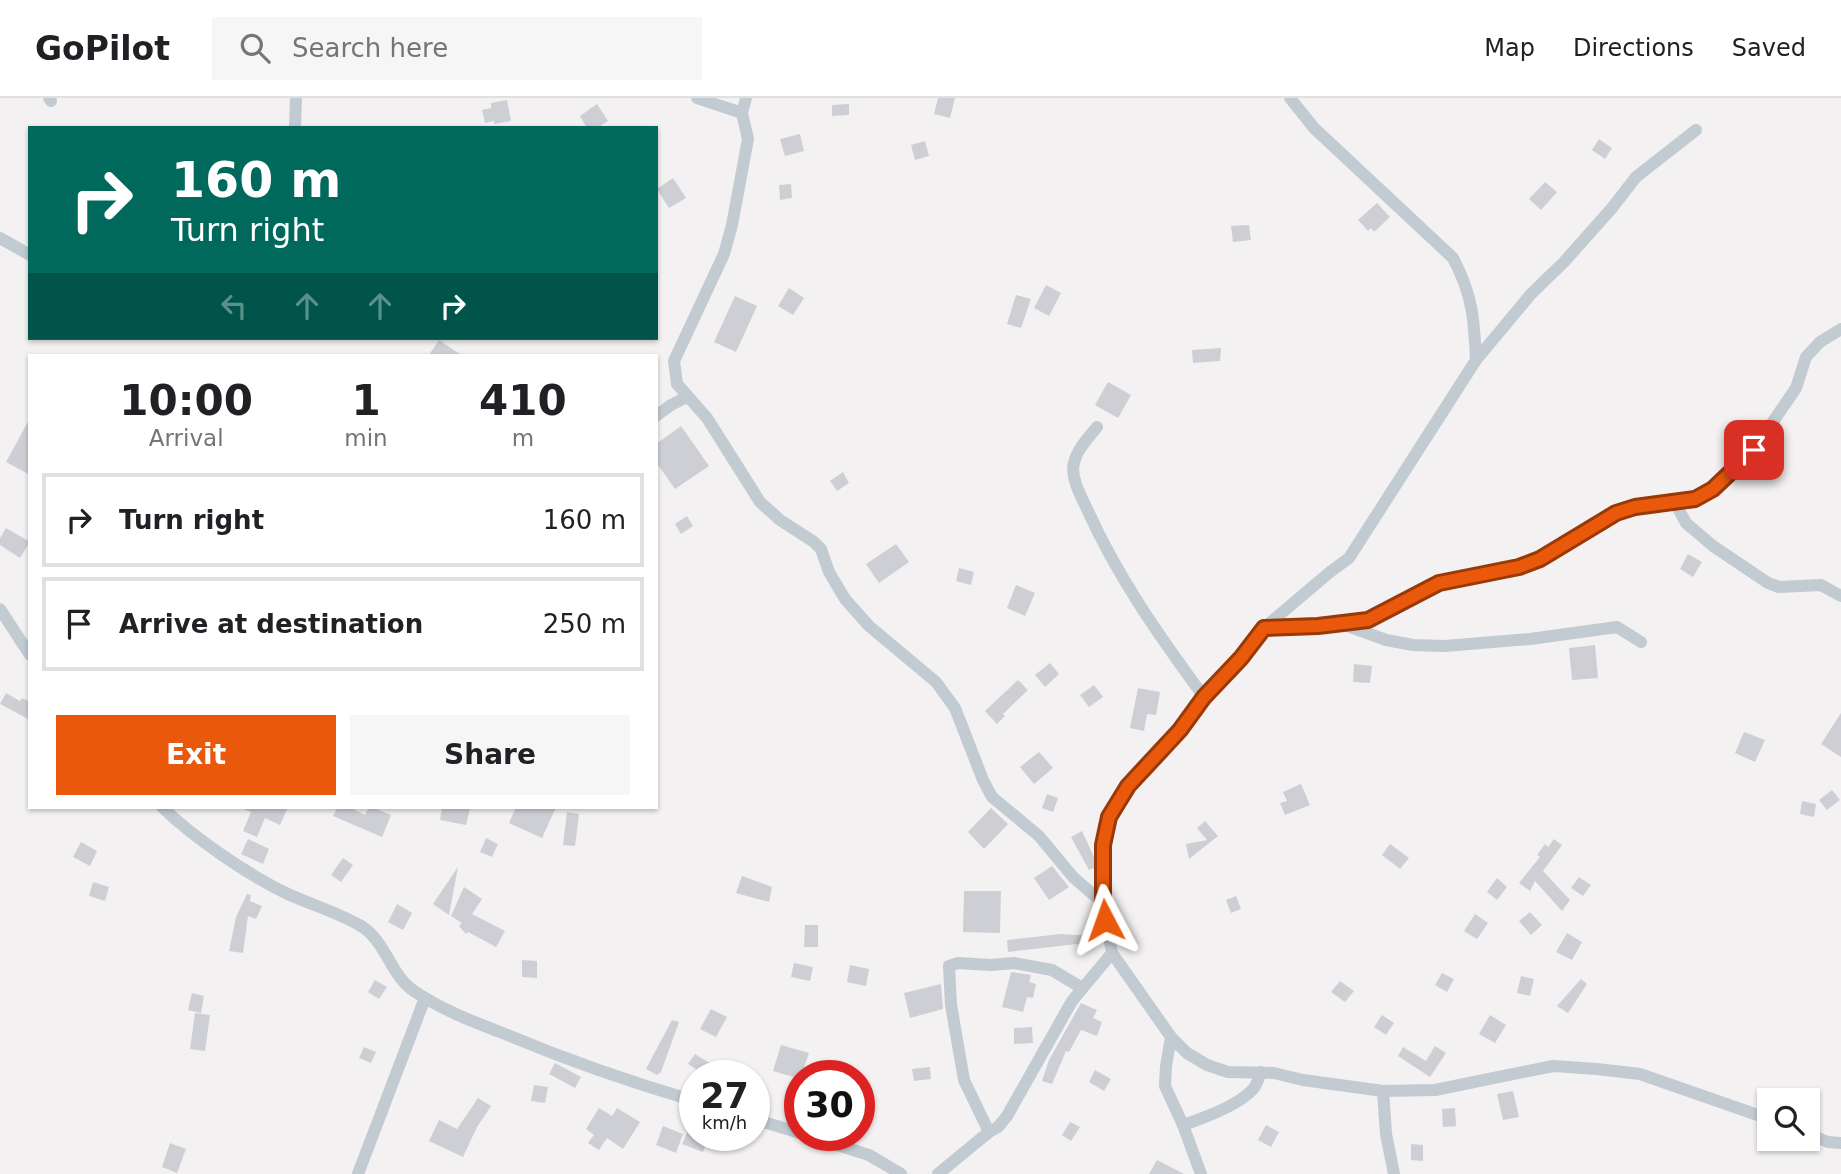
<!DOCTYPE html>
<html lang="en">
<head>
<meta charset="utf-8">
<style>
	:root { --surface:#fff; --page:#f6f6f6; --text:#202124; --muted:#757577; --line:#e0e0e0; --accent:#ea580c }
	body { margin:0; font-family:"DejaVu Sans",sans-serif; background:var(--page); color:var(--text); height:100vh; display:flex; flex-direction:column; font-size:26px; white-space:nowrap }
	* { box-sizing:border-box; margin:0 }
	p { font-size:23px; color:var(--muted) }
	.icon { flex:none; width:38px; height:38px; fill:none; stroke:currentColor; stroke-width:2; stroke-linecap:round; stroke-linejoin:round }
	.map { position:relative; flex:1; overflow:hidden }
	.panel { position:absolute; left:28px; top:256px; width:630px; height:455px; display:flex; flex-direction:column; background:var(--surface); border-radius:0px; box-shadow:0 2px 5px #0004 }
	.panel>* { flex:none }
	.top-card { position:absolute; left:28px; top:28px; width:630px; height:214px; border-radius:0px; box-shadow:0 2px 5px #0004; background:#00695c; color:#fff; overflow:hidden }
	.controls { position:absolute; left:1757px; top:990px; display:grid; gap:14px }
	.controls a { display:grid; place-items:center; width:63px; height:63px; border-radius:0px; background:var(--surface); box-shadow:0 2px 5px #0004; font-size:35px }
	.speed { position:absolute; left:679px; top:962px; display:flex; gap:14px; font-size:35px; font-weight:700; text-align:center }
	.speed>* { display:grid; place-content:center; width:91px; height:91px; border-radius:50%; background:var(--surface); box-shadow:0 2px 5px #0004; line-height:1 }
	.speed small { font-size:18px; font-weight:400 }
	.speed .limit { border:10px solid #d22; background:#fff; color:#111 }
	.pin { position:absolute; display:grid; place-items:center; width:60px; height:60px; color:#fff; margin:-30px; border-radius:14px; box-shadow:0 4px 10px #0006 }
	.me { position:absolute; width:77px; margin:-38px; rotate:356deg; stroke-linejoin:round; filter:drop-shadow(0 0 5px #0008) }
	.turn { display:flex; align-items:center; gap:24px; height:147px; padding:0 28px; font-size:32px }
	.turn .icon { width:91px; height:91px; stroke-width:2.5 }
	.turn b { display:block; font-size:49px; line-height:60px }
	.lanes { display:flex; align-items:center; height:66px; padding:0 28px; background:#0003; justify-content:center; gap:35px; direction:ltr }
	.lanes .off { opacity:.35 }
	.eta { display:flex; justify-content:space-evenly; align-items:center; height:119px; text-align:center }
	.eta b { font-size:42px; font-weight:600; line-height:49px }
	.action { display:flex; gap:14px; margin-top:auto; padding:14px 28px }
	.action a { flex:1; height:80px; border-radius:0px; background:var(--accent); color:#fff; font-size:28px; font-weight:600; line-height:80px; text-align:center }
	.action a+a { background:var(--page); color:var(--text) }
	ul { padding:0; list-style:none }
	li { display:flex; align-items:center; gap:21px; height:94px; margin:0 14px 10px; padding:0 14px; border:4px solid var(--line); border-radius:0px }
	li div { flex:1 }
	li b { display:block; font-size:26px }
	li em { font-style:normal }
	header { display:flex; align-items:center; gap:42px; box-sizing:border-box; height:98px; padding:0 35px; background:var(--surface); border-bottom:2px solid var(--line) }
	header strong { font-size:33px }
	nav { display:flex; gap:38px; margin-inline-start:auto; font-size:24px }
	.search { width:490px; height:63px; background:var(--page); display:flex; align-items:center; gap:18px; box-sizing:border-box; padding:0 24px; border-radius:0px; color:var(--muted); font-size:26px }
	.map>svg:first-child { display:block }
	.building { fill:#cecfd5 }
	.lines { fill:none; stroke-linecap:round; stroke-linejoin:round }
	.street { stroke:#c2cad2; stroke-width:12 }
	.route-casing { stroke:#983908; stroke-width:18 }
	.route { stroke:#ea580c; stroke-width:12 }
</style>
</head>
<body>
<header>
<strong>GoPilot</strong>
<div class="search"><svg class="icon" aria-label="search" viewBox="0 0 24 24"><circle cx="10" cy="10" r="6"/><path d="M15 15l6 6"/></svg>Search here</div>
<nav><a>Map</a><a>Directions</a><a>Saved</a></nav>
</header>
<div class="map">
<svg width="1841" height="1076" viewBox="0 0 1841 1076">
	<rect width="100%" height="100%" fill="#f3f1f1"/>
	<!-- building -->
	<g class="building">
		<path d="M938 0H955L950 20 934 16Z"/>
		<path d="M507 2 511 23 494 26V23L485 25 482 12 491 10V5Z"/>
		<path d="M597 6 608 23 597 30H587L580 18Z"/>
		<path d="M849 6V17L832 18V7Z"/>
		<path d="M800 36 804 53 785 58 780 41Z"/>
		<path d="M1599 41 1612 50 1605 61 1592 52Z"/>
		<path d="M925 43 929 58 915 62 911 47Z"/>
		<path d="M673 80 686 100 669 110 657 91Z"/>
		<path d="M1545 84 1557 94 1541 112 1529 101Z"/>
		<path d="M791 86 792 100 780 102 779 87Z"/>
		<path d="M1377 105 1390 119 1374 134 1371 130 1368 133 1358 122Z"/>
		<path d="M1249 127 1251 142 1233 144 1231 128Z"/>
		<path d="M1046 187 1061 195 1049 218 1034 210Z"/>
		<path d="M789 190 804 200 793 217 778 208Z"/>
		<path d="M1016 197 1031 201 1021 230 1007 226Z"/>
		<path d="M735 198 757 208 736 254 714 244Z"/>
		<path d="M439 242 461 257H429Z"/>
		<path d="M1221 250 1220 263 1193 265 1192 252Z"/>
		<path d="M1108 284 1131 297 1118 320 1095 307Z"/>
		<path d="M30 320V377L6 364Z"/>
		<path d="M681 328 709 368 675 391 656 364V346Z"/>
		<path d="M843 374 849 385 837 393 830 383Z"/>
		<path d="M687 418 693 428 681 436 675 426Z"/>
		<path d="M6 430 30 444 20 460 0 447V440Z"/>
		<path d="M896 446 909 464 879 485 866 466Z"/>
		<path d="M1688 456 1702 464 1693 479 1680 471Z"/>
		<path d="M959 470 974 474 971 487 956 483Z"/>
		<path d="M1016 487 1035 495 1025 518 1007 510Z"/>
		<path d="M1595 547 1598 580 1572 582 1569 550Z"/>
		<path d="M1050 565 1059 576 1045 589 1035 577Z"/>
		<path d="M1354 566 1372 568 1370 585 1353 584Z"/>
		<path d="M1018 582 1028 592 1003 616 1005 618 997 626 985 613Z"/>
		<path d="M1094 587 1103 599 1089 609 1080 597Z"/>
		<path d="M1138 590 1160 594 1156 617 1147 616 1144 633 1130 630Z"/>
		<path d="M6 595 20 603 22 600 30 604V622L0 606Z"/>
		<path d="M1841 615V659L1821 646Z"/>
		<path d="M1744 634 1765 642 1755 664 1735 655Z"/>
		<path d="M1039 654 1053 670 1034 686 1020 669Z"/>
		<path d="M1301 686 1310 707 1285 717 1280 705 1287 703 1283 694Z"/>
		<path d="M1832 692 1840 702 1827 712 1819 702Z"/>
		<path d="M1047 696 1058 700 1053 714 1042 710Z"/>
		<path d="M1802 703 1816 706 1814 719 1800 716Z"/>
		<path d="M239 709H288L280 727 265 720 257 739 243 733 251 714Z"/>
		<path d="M338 709H349L365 717 369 709H372L391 717 382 739 333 718Z"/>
		<path d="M442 709 470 711 466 727 440 722Z"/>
		<path d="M516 709H556L542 740 509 725Z"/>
		<path d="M991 710 1008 726 984 751 968 734Z"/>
		<path d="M567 714 579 716 575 748 563 747Z"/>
		<path d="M1205 723 1218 738 1189 761 1186 746 1207 742 1197 730Z"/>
		<path d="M1082 733 1094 759V770L1089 772 1071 739Z"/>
		<path d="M486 740 498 746 492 759 480 754Z"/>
		<path d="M248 741 269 751 263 766 241 756Z"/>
		<path d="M1554 741 1562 747 1543 773 1570 802 1562 813 1535 783 1530 793 1519 785 1540 759 1537 757 1545 746 1548 749Z"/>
		<path d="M81 744 97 753 90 768 73 759Z"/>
		<path d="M1390 746 1409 760 1400 771 1382 757Z"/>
		<path d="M343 760 353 767 341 784 331 777Z"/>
		<path d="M1052 768 1069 789 1049 802 1034 780Z"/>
		<path d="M458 769 449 817 433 806Z"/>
		<path d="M742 778 772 789 769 804 736 795Z"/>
		<path d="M1579 779 1591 787 1583 798 1571 790Z"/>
		<path d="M1497 780 1507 789 1497 802 1487 794Z"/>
		<path d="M93 784 109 789 105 803 89 798Z"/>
		<path d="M464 789 482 801 472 816 505 833 496 849 468 834 466 836 459 828 462 825 451 818Z"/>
		<path d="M964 793H1001L1000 835 963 834Z"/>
		<path d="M247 796 251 797 250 803 262 808 256 821 248 818 243 855 229 853 236 819Z"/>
		<path d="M1236 798 1241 811 1231 815 1226 802Z"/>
		<path d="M397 806 412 815 403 832 388 824Z"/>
		<path d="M1530 814 1542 827 1531 837 1519 823Z"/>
		<path d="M1475 816 1488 825 1477 841 1464 833Z"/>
		<path d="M805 827H818V849H804Z"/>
		<path d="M1567 835 1582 844 1572 862 1556 854Z"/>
		<path d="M1061 836 1094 838V844L1008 854 1007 842Z"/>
		<path d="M522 862 537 863V880L522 879Z"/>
		<path d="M794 865 813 869 810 883 791 879Z"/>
		<path d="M850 867 869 871 866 888 847 884Z"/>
		<path d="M1011 874 1031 877 1029 884 1036 886 1033 900 1027 899 1023 914 1002 909Z"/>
		<path d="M1442 875 1454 881 1447 894 1435 887Z"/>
		<path d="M1521 878 1534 881 1530 898 1517 895Z"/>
		<path d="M1581 881 1587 886 1568 915 1557 908Z"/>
		<path d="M375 882 387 889 379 901 368 894Z"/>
		<path d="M1340 883 1354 893 1345 904 1331 894Z"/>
		<path d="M941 886 943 911 910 920 904 895Z"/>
		<path d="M192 895 204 898 201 915 188 912Z"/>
		<path d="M1081 905 1097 912 1093 920 1102 924 1097 938 1081 932 1069 954 1066 953 1052 986 1042 983 1049 962Z"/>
		<path d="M711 911 727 919 716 939 700 931Z"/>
		<path d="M195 915 210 917 205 953 190 951Z"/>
		<path d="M1382 917 1394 925 1386 937 1374 929Z"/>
		<path d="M1490 917 1506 927 1495 945 1479 936Z"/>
		<path d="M672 922 679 924 661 974 657 977 646 971Z"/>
		<path d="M1032 929 1033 945 1014 946V930Z"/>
		<path d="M781 947 809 955 800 981 773 973Z"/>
		<path d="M1435 948 1446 955 1430 979 1398 958 1403 949 1426 963Z"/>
		<path d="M364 949 376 954 371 965 359 960Z"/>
		<path d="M695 956 719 971 714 978H707L688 966Z"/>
		<path d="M555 965 581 979 575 990 549 976Z"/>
		<path d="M930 969 931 981 914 983 912 971Z"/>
		<path d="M1095 972 1111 981 1104 993 1089 984Z"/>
		<path d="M534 987 548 989 545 1005 531 1003Z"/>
		<path d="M1513 993 1519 1019 1503 1022 1497 996Z"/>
		<path d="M478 1000 491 1008 477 1029 463 1059 429 1043 439 1022 457 1031Z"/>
		<path d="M599 1010 612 1018 617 1010 640 1024 623 1051 607 1040 599 1052 588 1045 594 1037 586 1031Z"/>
		<path d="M1455 1010 1456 1028 1443 1029 1442 1011Z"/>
		<path d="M1070 1024 1080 1029 1071 1043 1062 1037Z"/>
		<path d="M1266 1027 1279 1034 1271 1049 1258 1042Z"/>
		<path d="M663 1028 683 1036 676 1055 656 1047Z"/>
		<path d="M688 1033 708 1041 703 1054 682 1046Z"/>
		<path d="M170 1045 186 1051 177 1075 162 1069Z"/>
		<path d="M1411 1046 1423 1047V1063L1411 1062Z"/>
		<path d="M1157 1062 1184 1076H1149Z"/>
	</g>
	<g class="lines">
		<!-- street -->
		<g class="street">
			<path d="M49 0 51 3"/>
			<path d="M697 0 742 15"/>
			<path d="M746 0 742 15 748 41 732 127 724 156 674 263 677 286 707 320 760 404 780 422 814 444 821 451 829 474 845 501 869 528 936 584 955 610 983 682 992 699 1039 738 1073 779 1103 805"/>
			<path d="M1290 0 1314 30 1453 160C1473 198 1474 221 1476 262"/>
			<path d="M295 30 296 0"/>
			<path d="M0 140 30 157"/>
			<path d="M656 318 671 307 687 299"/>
			<path d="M1097 329C1089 339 1077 351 1074 365 1070 379 1081 398 1087 411 1118 480 1160 539 1204 599"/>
			<path d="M1674 403 1686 425 1713 448 1768 485 1779 489 1821 487 1841 498"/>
			<path d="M0 511 30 557"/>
			<path d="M1345 527 1386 542 1413 547 1445 548 1530 541 1617 529 1641 544"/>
			<path d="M1264 530 1318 528 1369 522 1439 485 1519 469 1540 461 1616 415 1635 409 1695 401 1713 391 1753 353 1796 290 1806 259 1820 244 1841 231"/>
			<path d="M162 709C194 740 248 777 288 796 312 807 339 815 361 828 386 843 390 877 414 893 442 912 474 924 505 936 567 962 630 984 695 1003"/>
			<path d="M1112 855 1171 939 1187 955 1207 967 1228 974 1274 975 1303 982 1383 993 1435 992 1553 968 1597 971 1640 976 1769 1021"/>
			<path d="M1171 939 1166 968 1165 988 1183 1027 1201 1076"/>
			<path d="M1383 993 1386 1036 1394 1076"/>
			<path d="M754 1021 800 1035"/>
			<path d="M1183 1027C1204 1020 1240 1007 1254 990 1257 986 1259 979 1261 974"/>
			<path d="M989 1034 964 982 951 907 949 868 958 865 991 867 1014 865 1052 872 1082 890"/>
			<path d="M1808 1036 1828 1044 1841 1045"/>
			<path d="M809 1038 869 1057 901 1076"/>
			<path d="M358 1076 425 900"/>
			<path d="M938 1076 989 1034 998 1029 1007 1018 1072 903 1112 855 1103 805V747L1109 719 1118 703 1128 688 1180 632 1204 599 1241 560 1264 530 1330 474 1349 460 1476 262 1531 196 1564 164 1612 110 1636 79 1696 32"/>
		</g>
	</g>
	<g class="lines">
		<defs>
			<path id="route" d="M1105 822 1103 805V747L1109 719 1128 688 1180 632 1204 599 1241 560 1264 530 1318 528 1368 522 1439 485 1519 469 1540 461 1616 415 1635 409 1695 401 1713 391 1754 352"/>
		</defs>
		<!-- route casing -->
		<use href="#route" class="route-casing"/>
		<!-- route -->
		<use href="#route" class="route"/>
	</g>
</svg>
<div class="controls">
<a><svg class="icon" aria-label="search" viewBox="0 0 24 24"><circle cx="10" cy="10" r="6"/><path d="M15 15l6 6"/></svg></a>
</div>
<div class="speed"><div>27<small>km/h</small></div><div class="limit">30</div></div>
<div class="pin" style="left:1754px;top:352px;background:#d93025"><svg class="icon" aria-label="arrive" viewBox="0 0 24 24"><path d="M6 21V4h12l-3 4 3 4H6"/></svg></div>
<svg class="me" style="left:1105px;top:822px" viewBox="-20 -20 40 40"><path d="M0-17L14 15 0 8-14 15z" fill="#ea580c" stroke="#fff" stroke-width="4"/></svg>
<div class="top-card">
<div class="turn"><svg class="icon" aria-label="right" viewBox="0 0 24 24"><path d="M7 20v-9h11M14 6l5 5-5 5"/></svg><div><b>160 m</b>Turn right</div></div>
<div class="lanes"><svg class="icon off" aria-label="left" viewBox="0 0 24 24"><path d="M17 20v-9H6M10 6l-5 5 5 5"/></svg><svg class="icon off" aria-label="ahead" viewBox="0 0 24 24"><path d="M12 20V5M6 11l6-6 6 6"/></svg><svg class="icon off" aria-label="ahead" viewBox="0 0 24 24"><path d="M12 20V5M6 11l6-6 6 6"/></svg><svg class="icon" aria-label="right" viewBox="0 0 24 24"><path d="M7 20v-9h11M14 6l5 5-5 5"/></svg></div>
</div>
<section class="panel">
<div class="eta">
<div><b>10:00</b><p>Arrival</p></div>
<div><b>1</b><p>min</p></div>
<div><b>410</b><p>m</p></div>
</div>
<ul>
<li><svg class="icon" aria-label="right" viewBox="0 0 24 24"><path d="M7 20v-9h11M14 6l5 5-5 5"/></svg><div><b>Turn right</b></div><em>160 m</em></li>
<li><svg class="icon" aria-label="arrive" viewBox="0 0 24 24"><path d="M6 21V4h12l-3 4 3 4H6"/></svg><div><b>Arrive at destination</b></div><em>250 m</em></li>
</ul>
<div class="action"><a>Exit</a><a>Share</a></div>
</section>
</div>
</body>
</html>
